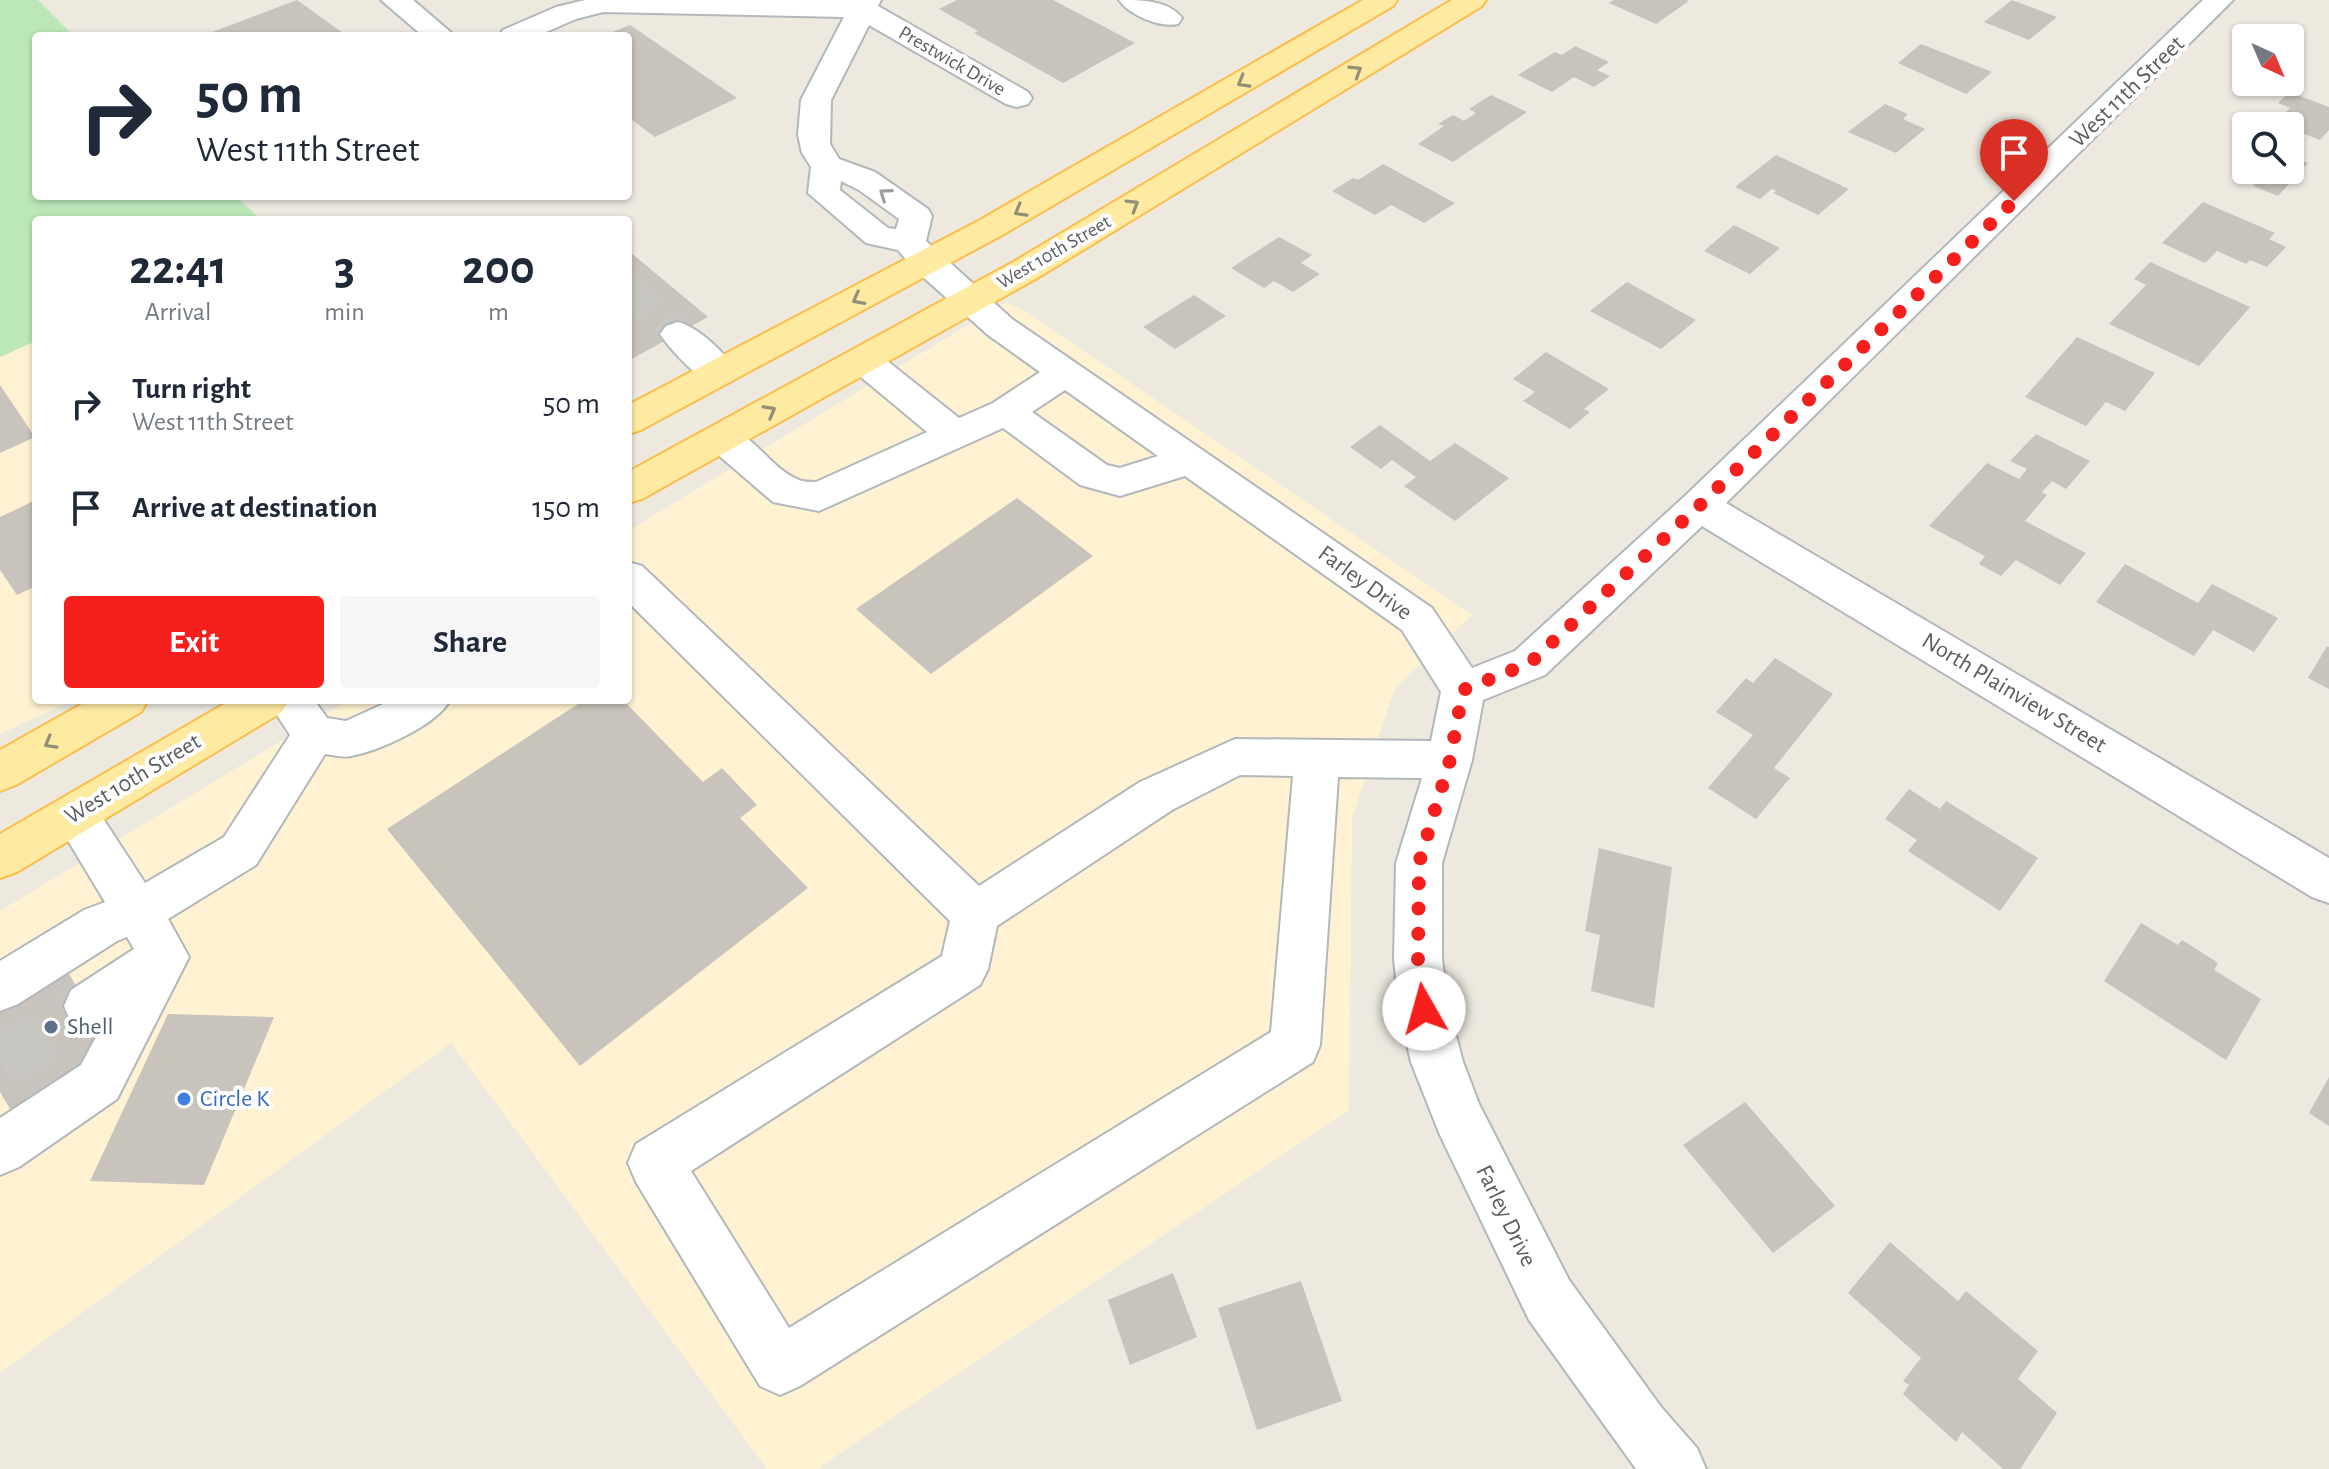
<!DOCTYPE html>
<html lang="en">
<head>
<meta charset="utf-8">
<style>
	:root { --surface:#fff; --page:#f6f6f7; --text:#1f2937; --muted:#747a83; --accent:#f5201d }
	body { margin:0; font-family:"Alegreya Sans",sans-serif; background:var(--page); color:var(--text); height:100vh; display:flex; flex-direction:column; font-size:30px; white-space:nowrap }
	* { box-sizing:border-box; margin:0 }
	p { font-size:26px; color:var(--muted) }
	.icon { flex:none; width:44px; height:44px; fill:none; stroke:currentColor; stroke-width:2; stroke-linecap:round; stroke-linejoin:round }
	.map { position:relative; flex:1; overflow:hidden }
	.drawer { position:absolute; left:32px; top:216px; width:600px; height:488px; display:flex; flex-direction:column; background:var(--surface); border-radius:8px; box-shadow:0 2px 6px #0004 }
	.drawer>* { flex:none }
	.banner { position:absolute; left:32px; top:32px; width:600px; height:168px; border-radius:8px; box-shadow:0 2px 6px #0004; background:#fff; color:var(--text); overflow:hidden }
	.needle { width:52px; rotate:136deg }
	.fabs { position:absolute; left:2232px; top:24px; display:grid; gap:16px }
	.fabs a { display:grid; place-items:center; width:72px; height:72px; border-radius:8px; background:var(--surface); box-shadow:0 2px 6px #0004; font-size:40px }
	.pin { position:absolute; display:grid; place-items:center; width:68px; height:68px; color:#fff; margin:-82px -34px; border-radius:50% 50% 50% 0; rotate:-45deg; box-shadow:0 0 8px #0007 }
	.pin .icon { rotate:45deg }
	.me { position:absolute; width:88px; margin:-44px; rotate:353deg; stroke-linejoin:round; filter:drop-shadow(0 0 6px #0008) }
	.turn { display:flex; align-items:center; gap:28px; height:168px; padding:0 32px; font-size:36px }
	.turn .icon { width:104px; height:104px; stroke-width:2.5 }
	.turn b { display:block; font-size:56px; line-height:68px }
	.eta { display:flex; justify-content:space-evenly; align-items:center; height:136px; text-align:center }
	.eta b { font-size:48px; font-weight:700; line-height:56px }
	.action { display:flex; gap:16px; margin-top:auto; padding:16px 32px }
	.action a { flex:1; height:92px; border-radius:8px; background:var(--accent); color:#fff; font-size:32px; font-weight:700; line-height:92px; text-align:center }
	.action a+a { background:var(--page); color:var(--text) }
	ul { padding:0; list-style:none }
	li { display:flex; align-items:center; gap:24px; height:104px; padding:0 32px }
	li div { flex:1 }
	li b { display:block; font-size:30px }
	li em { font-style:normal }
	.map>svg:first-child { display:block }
	.commercial { fill:#fff2d2 }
	.green { fill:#bce7b9 }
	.building { fill:#c8c3bc }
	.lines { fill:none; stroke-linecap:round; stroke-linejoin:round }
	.minor-tunnel-far1 { stroke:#c8c6c0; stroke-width:32; stroke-dasharray:32 16; stroke-linecap:butt }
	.minor-tunnel { stroke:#c8c6c0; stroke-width:53; stroke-dasharray:53 26; stroke-linecap:butt }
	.minor-casing { stroke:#b2b7bb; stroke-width:4 }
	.major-casing { stroke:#fbbe4a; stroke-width:4 }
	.minor { fill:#fff; fill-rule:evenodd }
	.major { fill:#ffeaa2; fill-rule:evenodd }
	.oneway { stroke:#928e78 }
	.oneway2 { stroke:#9b9ea1 }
	.route { stroke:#f5201d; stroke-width:14; stroke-dasharray:0 25.2 }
	.service-dot { fill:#5c6f8a; stroke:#fff; stroke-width:3 }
	.shop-dot { fill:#3f7fe0; stroke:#fff; stroke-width:3 }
	.labels { text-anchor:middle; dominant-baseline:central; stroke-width:8; stroke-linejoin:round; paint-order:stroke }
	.far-street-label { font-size:20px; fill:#585d62; stroke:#fff }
	.street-label { font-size:24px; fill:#585d62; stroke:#fff }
	.service-label { font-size:24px; fill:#4e5e75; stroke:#fff; text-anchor:start }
	.shop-label { font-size:24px; fill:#366cbe; stroke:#fff; text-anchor:start }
</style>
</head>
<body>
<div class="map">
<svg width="2329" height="1469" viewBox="0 0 2329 1469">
	<rect width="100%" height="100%" fill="#ede9df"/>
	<!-- commercial -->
	<g class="commercial">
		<path d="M1006 302 1025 311 1472 615 1395 688 1352 818 1349 1110 817 1469H767L451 1043 0 1373V911L349 700H628V531Z"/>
		<path d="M36 341V700H74L0 734V357Z"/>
	</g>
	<!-- green -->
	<path class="green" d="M0 0H38L74 36H36V196H236L261 220H36V341L0 357Z"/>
	<!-- building -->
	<g class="building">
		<path d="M297 0 347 36H202Z"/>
		<path d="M957 0H1053L1135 43 1063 83 974 33 978 31 939 9Z"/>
		<path d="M1614 0H1686L1689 1 1656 24 1609 3Z"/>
		<path d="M2012 0 2057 17 2029 40 1984 22Z"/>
		<path d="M630 25 737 98 655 137 628 117V36H603Z"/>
		<path d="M1921 44 1992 72 1966 94 1898 63Z"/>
		<path d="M1575 46 1609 62 1597 70 1610 76 1594 87 1574 77 1552 92 1518 75 1555 52 1562 55Z"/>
		<path d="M2289 92 2329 107V130L2320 140 2276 123 2290 108 2278 103Z"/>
		<path d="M1491 95 1527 112 1453 162 1418 144 1444 126 1438 124 1453 115 1464 121 1476 113 1469 109Z"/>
		<path d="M1885 104 1908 114 1903 119 1925 129 1896 153 1848 132Z"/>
		<path d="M1776 155 1849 189 1818 215 1773 193 1776 191 1772 189 1760 199 1735 187Z"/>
		<path d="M2246 156V170H2290V156L2308 163 2278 196 2253 186 2260 178 2235 168Z"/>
		<path d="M1383 164 1455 203 1424 223 1391 205 1375 215 1332 191 1353 178 1358 180Z"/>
		<path d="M2203 202 2275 233 2269 239 2286 247 2267 267 2250 260 2246 264 2217 251 2205 263 2162 243Z"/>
		<path d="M1734 225 1780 248 1750 274 1704 251Z"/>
		<path d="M1279 237 1312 255 1301 263 1320 274 1293 292 1274 281 1264 288 1231 268Z"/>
		<path d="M630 252 708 317 628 361V253Z"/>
		<path d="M2150 262 2250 307 2199 366 2109 324 2146 285 2134 279Z"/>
		<path d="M1627 282 1696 320 1661 349 1590 311Z"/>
		<path d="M1194 295 1226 316 1175 349 1143 327Z"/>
		<path d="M2077 337 2155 373 2125 411 2106 402 2086 426 2025 397Z"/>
		<path d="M1546 352 1609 389 1584 409 1590 412 1570 429 1523 401 1535 392 1513 379Z"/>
		<path d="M0 385 35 437 0 453Z"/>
		<path d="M1380 425 1430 461 1455 443 1509 478 1455 521 1404 486 1416 477 1392 460 1381 469 1350 447Z"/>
		<path d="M2036 434 2090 461 2066 489 2052 481 2042 492 2047 495 2025 521 2086 553 2060 585 2016 560 2001 576 1979 564 1985 556 1929 526 1987 463 2019 479 2027 469 2010 461Z"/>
		<path d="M1017 498 1093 556 931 674 856 609Z"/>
		<path d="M36 500V586L17 595 0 570V517Z"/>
		<path d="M2125 564 2198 603 2212 584 2278 618 2254 652 2213 630 2194 656 2096 602Z"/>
		<path d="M2327 646 2329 647V689L2308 678Z"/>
		<path d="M1775 658 1833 694 1774 768 1790 778 1756 819 1708 788 1753 735 1716 712 1746 678 1753 683Z"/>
		<path d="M584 700H623L703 782 722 768 757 805 740 818 808 888 580 1066 387 829Z"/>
		<path d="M1909 789 1940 809 1946 801 2038 858 2000 911 1908 851 1917 840 1885 819Z"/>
		<path d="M1599 848 1672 867 1654 1008 1591 991 1600 935 1585 931Z"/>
		<path d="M2141 923 2178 945 2182 940 2218 963 2214 970 2261 999 2226 1060 2104 981Z"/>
		<path d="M60 959 114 1049 14 1116 0 1092V997Z"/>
		<path d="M168 1014 274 1017 204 1185 90 1181Z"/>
		<path d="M2329 1077V1126L2309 1113Z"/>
		<path d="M1745 1102 1835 1206 1773 1253 1683 1145Z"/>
		<path d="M1890 1242 1958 1301 1966 1291 2038 1351 2018 1379 2057 1413 2020 1469H2003L1962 1432 1956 1442 1903 1394 1909 1385 1903 1381 1921 1358 1848 1293Z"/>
		<path d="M1173 1273 1197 1337 1130 1365 1108 1300Z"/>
		<path d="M1301 1281 1342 1401 1257 1430 1218 1308Z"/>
	</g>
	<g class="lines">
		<!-- minor-tunnel-far1 -->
		<path class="minor-tunnel-far1" d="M628 288 678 334"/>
		<!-- minor-tunnel -->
		<path class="minor-tunnel" d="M0 1063 89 1006"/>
		<defs>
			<g id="minor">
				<path d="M381 0H413L455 36H423Z"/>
				<path d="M585 0H881L878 6 1028 92 1032 98 1028 104 1017 107 1006 104 869 25 831 100 830 144 839 159 875 172 928 209 932 216 926 241 1012 319 1432 608 1472 668 1515 651 1685 496 2203 0H2233L1726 503 2329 858V903L2312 897 1702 526 1545 675 1483 700 1472 760 1442 863V959L1449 1009 1463 1062 1479 1104 1569 1280 1661 1407 1697 1448 1706 1469H1636L1529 1320 1440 1135 1411 1062 1399 1009 1394 959 1396 863 1422 778 1338 777 1320 1045 1313 1062 800 1386 780 1395 760 1386 636 1182 628 1163 636 1144 942 956 950 921 628 602V562L642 566 979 886 1140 782 1235 739 1431 741 1441 692 1402 630 1185 476 1120 496 1080 485 1003 428 819 511 773 502 709 447 703 438 709 429C747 418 765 466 797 479 802 482 810 482 816 482L927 432 850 368 845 360 850 352 863 348 876 352 959 418 993 403 1040 372 988 335 914 269 898 250 866 243 808 193 811 167 802 153 798 135 801 100 844 17 603 12 576 19 537 36H499L503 30 556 7ZM841 181 859 190 899 219 896 229 888 228 840 190ZM1065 390 1158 456 1120 468 1107 465 1032 412ZM1240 775 1293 776 1271 1032 789 1328 691 1171 980 985 988 969 997 926 1172 810Z"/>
				<path d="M1119 0C1141 0 1168 0 1182 18L1178 24C1160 28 1129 15 1119 0Z"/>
				<path d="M678 322C700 328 725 353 737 372L732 381C723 383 715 386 706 381 693 373 668 347 660 334L666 326Z"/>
				<path d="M267 700H314L327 718 346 721 392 700H450C437 725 379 751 351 756 343 758 333 755 325 754L256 865 168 919 189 957 117 1099 19 1167 0 1175V1118L81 1065 103 1024 89 1029 71 1022 64 1006 71 990 134 949 127 937 117 941 18 1004 0 1011V961L84 910 105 902 52 814 59 800 75 795 91 800 145 883 224 837 290 735Z"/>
			</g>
			<g id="major">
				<path d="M1363 0H1397L1393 6 1004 234 641 430 628 434V405L980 220Z"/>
				<path d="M1452 0H1486L1482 6 1039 277 642 499 628 503V472L1015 261Z"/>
				<path d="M89 700H148L141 712 16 785 0 791V750Z"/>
				<path d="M231 700H289L282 712 17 872 0 878V834Z"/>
			</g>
		</defs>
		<!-- minor casing -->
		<use href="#minor" class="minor-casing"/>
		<!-- major casing -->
		<use href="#major" class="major-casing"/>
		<!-- minor -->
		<use href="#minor" class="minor"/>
		<!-- major -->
		<use href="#major" class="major"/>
	</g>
	<!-- one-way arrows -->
	<defs><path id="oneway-chevron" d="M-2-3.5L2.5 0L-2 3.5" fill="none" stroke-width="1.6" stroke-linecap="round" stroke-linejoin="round" transform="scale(2)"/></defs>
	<g class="oneway">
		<use href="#oneway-chevron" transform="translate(1356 71) rotate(-32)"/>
		<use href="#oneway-chevron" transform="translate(1243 82) rotate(150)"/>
		<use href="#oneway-chevron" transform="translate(1133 205) rotate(-31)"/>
		<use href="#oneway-chevron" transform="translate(1020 211) rotate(150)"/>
		<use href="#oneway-chevron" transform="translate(858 299) rotate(152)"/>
		<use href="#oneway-chevron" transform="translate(770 411) rotate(-29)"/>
		<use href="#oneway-chevron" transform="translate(50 743) rotate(150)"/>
	</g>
	<use class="oneway2" href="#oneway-chevron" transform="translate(885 194) rotate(-145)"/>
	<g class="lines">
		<!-- route -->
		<path class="route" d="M1424 1009 1418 959 1419 863 1450 760 1463 690 1530 663 1699 506 2014 201"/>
	</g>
	<!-- markers -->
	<circle class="service-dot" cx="51" cy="1027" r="8"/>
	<circle class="shop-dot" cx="184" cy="1099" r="8"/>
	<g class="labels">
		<!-- far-street labels -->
		<g class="far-street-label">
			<text transform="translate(952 61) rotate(30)">Prestwick Drive</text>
			<text transform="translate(1054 252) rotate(-30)">West 10th Street</text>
		</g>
		<!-- street labels -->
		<g class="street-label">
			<text transform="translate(2127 92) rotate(-44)">West 11th Street</text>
			<text transform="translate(1365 583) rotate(36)">Farley Drive</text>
			<text transform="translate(2014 693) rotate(31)">North Plainview Street</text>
			<text transform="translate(133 779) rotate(-31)">West 10th Street</text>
			<text transform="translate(1506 1216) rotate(64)">Farley Drive</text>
		</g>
		<!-- service labels -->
		<g class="service-label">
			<text x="67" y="1027">Shell</text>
		</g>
		<!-- shop labels -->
		<g class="shop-label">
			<text x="200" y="1099">Circle K</text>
		</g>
	</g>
</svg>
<div class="fabs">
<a><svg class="needle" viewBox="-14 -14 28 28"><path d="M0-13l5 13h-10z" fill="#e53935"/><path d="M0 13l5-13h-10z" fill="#747a83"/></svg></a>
<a><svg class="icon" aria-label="search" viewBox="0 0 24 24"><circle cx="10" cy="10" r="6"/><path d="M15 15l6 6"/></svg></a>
</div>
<div class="pin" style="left:2014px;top:201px;background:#d93025"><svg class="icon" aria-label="arrive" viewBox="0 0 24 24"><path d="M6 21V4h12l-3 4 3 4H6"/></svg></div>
<svg class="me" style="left:1424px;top:1009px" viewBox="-20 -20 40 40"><circle r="19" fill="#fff"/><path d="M0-13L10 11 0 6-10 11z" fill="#f5201d"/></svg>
<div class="banner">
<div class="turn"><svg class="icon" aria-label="right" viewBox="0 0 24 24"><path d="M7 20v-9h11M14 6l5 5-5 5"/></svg><div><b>50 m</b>West 11th Street</div></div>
</div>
<section class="drawer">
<div class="eta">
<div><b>22:41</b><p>Arrival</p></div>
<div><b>3</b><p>min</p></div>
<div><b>200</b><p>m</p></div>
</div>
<ul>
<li><svg class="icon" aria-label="right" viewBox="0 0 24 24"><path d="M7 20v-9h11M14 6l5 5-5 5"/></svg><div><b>Turn right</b><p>West 11th Street</p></div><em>50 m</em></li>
<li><svg class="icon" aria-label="arrive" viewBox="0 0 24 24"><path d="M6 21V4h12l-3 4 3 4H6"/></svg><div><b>Arrive at destination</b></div><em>150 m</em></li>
</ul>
<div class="action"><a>Exit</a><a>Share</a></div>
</section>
</div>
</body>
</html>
